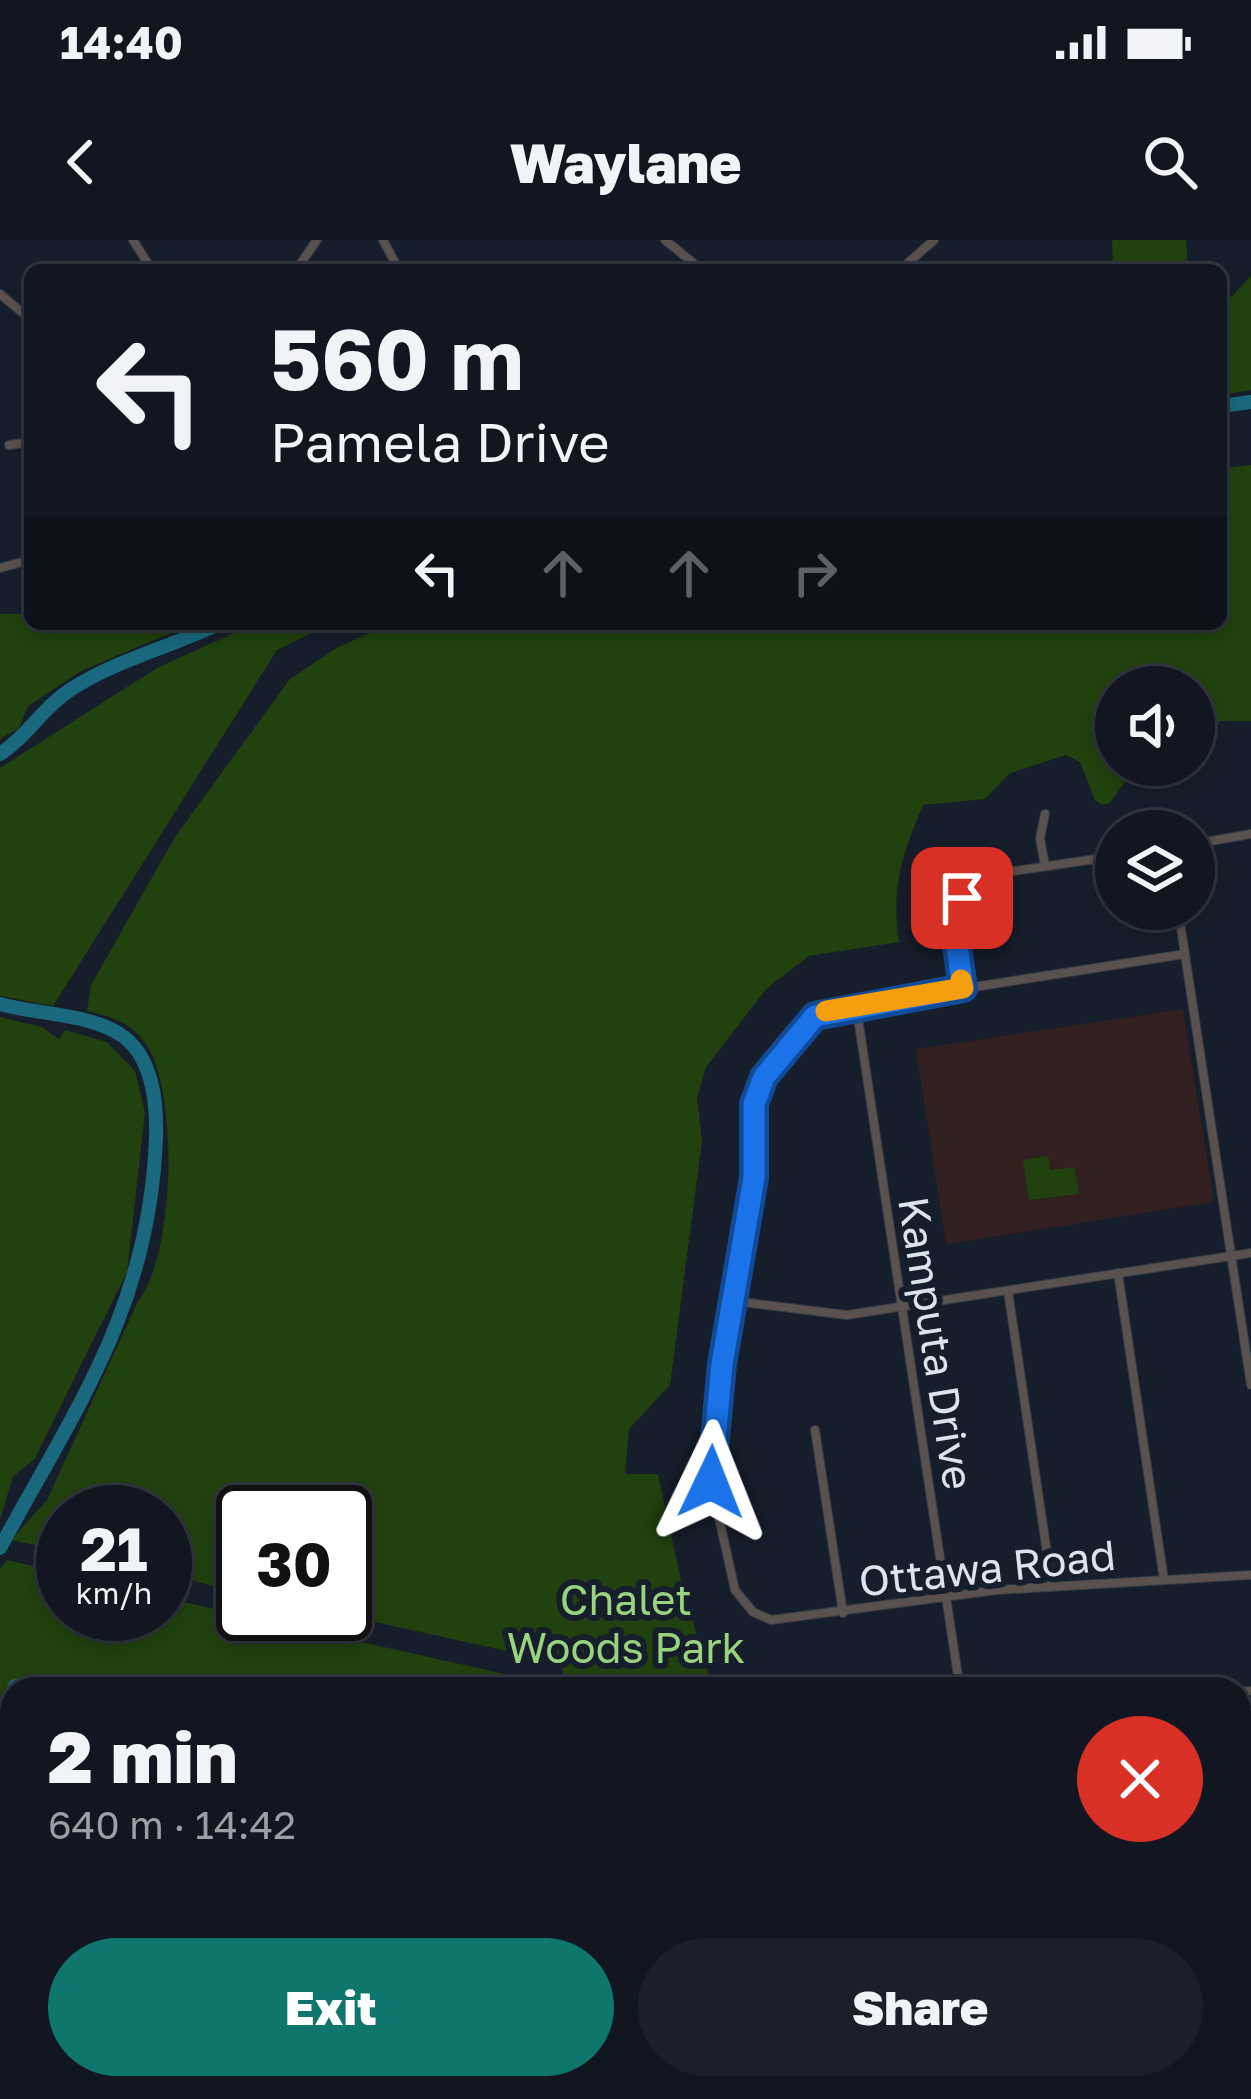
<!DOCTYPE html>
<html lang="en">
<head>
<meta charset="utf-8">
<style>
	:root { --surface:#111620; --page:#1a1f29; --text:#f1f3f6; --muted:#9c9fa5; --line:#30353e; --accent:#0f766e }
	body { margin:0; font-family:"Golos Text",sans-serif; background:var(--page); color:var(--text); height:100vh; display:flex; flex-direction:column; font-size:45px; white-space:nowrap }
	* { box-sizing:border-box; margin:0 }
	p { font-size:39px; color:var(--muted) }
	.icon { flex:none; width:66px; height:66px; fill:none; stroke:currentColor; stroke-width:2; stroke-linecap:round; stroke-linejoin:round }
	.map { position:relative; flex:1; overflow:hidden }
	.side { position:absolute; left:0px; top:1437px; width:1251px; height:423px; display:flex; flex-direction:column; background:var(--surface); border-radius:36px 36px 0 0; box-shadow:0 6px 18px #0003,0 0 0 3px var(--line) }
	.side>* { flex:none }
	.top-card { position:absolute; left:24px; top:24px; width:1203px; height:366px; border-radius:18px; box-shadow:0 6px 18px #0003,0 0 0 3px var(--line); background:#111620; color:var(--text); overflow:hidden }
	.tools { position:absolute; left:1095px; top:426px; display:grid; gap:24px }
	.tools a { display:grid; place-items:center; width:120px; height:120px; border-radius:50%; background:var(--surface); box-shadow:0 6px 18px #0003,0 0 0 3px var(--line); font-size:60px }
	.speed { position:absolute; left:36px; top:1245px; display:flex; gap:24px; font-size:60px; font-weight:700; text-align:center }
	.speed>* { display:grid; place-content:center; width:156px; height:156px; border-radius:50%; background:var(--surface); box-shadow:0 6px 18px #0003,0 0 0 3px var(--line); line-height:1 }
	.speed small { font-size:30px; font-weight:400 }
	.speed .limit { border:6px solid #111; border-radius:18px; background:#fff; color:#111 }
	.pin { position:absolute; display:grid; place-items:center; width:102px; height:102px; color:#fff; margin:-51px; border-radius:24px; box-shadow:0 6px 18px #0006 }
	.me { position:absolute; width:132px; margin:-66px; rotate:2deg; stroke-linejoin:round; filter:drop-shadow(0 0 9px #0008) }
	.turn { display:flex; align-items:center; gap:42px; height:252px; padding:0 48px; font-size:54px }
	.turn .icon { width:156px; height:156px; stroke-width:2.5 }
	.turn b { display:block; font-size:84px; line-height:102px }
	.lanes { display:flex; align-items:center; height:114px; padding:0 48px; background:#0003; justify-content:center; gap:60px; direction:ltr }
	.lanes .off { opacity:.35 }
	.round { display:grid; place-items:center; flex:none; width:126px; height:126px; border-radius:63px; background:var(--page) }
	.headline { display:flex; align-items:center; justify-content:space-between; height:204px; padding:0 48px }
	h1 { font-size:72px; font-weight:800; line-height:90px }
	.action { display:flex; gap:24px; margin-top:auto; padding:24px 48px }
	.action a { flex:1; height:138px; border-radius:72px; background:var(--accent); color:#fff; font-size:48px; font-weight:800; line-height:138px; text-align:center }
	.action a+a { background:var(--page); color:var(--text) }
	.status { display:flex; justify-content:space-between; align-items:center; height:84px; padding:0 60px; background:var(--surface); direction:ltr }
	.status svg { height:33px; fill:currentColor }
	header { display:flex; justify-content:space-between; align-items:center; height:156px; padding:0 48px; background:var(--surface); font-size:54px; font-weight:800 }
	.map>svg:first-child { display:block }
	.education { fill:#321f20 }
	.green { fill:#21410e }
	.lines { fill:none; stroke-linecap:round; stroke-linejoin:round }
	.stream { stroke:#19687d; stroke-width:3 }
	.river { stroke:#19687d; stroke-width:14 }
	.minor-casing { stroke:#333946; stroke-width:10 }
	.minor { stroke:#59514d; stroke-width:8 }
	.route-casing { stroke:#114b97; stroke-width:30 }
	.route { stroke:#1a73e8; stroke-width:21 }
	.slow { stroke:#f59e0b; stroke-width:21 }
	.labels { text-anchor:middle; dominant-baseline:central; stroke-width:12; stroke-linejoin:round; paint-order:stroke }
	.street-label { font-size:42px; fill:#dde2eb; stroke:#171e2b }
	.park-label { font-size:42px; fill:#99d37e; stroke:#171e2b }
</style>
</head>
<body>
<div class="status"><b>14:40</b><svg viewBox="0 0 49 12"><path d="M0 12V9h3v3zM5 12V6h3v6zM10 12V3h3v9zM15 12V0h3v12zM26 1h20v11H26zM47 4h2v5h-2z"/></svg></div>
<header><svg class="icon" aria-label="back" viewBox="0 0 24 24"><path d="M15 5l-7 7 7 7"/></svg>Waylane<svg class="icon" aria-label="search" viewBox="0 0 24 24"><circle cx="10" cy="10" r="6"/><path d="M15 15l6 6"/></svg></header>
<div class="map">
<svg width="1251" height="1859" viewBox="0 0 1251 1859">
	<rect width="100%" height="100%" fill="#171e2b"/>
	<!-- education -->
	<path class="education" d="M1183 769 1214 962 946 1004 916 809Z"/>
	<!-- green -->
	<g class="green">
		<path d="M1112 0H1186L1188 30H1113Z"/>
		<path d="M1251 36V150L1221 155V58L1229 59Z"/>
		<path d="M1251 225V481H1220L1194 510V447H1116V525H1181L1166 541 1130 534 1110 563 1102 565 1095 560 1080 522 1066 515 1010 533 985 559 923 565C902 614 891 649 899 702L809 716 767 748 706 827 697 858 702 901 670 1145 629 1189 625 1234H658L682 1345 713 1449H12V1848H382L378 1859H0V1329L7 1320 63 1333V1374H165V1358L563 1447 562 1426 552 1421 339 1374H345V1272H243V1353L165 1334V1272H63V1311L11 1300 47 1260 137 1063C175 1016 178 861 149 809 135 784 113 777 87 771L91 745 175 597 290 439 338 407 390 384H1221V228Z"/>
		<path d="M0 374H30V384H192L81 431 28 466 19 488 0 499Z"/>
		<path d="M254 384H329L277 410 53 766 0 756V528L157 428Z"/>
		<path d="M0 777 42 787 59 799 65 790 107 802 135 831 145 872 127 1032 34 1220 13 1236 0 1280Z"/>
		<path d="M1048 916 1050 930 1075 927 1079 954 1029 960 1023 920Z"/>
	</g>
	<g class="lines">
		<!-- stream -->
		<g class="stream">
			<path d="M0 1465 11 1442 25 1438 30 1449"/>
			<path d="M613 1848 618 1859"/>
		</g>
		<!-- river -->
		<g class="river">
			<path d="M1221 166 1251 162"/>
			<path d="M0 514C28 496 42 468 70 450 116 420 170 407 219 384"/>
			<path d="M0 764C38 775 92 773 124 797 154 820 157 865 156 899 149 1067 77 1166 0 1308"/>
		</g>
		<defs>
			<g id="minor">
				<path d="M133 0 152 30"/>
				<path d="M383 0 399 30"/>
				<path d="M665 0 702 30"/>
				<path d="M296 30 317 0"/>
				<path d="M900 30 934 0"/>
				<path d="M0 54 30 79"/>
				<path d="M9 205 30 202"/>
				<path d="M0 328 30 320"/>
				<path d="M1194 604 1251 594"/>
				<path d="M1045 626 1040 598 1045 574"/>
				<path d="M1178 669 1251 1145"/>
				<path d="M1185 714 833 769 801 787 764 837 754 864V937L710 1209 711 1242 735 1350 753 1372 771 1380 997 1350 1251 1335"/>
				<path d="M963 749 954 686 968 651 1001 633 1116 616"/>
				<path d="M856 765 960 1449"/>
				<path d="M1118 1033 1164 1340"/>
				<path d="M1008 1051 1052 1346"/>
				<path d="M733 1061 847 1075 1251 1013"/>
				<path d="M815 1190 843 1373"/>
				<path d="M1239 1452 1251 1451"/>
				<path d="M1239 1819V1859"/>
				<path d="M880 1848 895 1859"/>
				<path d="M1020 1848 1022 1859"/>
				<path d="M1138 1848 1146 1859"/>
			</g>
		</defs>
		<!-- minor casing -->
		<use href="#minor" class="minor-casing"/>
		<!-- minor -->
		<use href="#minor" class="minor"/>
	</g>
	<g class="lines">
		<defs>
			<path id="route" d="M711 1242 722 1124 754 938V864L764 837 815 776 963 748 954 686 962 658"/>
		</defs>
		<!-- route casing -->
		<use href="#route" class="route-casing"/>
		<!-- route -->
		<use href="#route" class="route"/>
		<!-- slow -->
		<path class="slow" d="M826 771 963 748 961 740"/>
	</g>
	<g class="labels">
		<!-- street labels -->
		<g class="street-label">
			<text transform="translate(937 1103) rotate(81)">Kamputa Drive</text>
			<text transform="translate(987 1327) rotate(-6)">Ottawa Road</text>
		</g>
		<!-- park labels -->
		<g class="park-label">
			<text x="626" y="1359">Chalet<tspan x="626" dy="48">Woods Park</tspan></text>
		</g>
	</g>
</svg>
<div class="tools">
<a><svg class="icon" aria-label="sound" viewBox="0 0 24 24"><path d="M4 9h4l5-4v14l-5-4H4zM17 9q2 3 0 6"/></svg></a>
<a><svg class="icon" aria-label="layers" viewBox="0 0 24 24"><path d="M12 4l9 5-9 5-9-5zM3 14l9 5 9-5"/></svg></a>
</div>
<div class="speed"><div>21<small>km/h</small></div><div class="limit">30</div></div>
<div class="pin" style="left:962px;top:658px;background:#d93025"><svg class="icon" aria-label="arrive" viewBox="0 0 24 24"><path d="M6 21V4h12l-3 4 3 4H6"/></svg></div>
<svg class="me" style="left:711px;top:1242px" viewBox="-20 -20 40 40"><path d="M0-17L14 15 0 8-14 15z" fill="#1a73e8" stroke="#fff" stroke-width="4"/></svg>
<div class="top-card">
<div class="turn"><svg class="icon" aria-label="left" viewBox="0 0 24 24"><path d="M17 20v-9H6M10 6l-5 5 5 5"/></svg><div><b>560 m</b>Pamela Drive</div></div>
<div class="lanes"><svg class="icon" aria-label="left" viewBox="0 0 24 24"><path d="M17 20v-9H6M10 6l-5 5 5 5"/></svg><svg class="icon off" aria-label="ahead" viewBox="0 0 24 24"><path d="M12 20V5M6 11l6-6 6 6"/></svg><svg class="icon off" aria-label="ahead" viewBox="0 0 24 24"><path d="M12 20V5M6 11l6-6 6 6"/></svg><svg class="icon off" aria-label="right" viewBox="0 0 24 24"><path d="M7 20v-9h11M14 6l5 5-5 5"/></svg></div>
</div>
<section class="side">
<div class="headline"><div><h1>2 min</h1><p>640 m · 14:42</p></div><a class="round" style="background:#d93025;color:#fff"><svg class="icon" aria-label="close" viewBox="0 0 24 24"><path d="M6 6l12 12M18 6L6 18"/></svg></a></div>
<div class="action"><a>Exit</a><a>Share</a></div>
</section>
</div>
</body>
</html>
